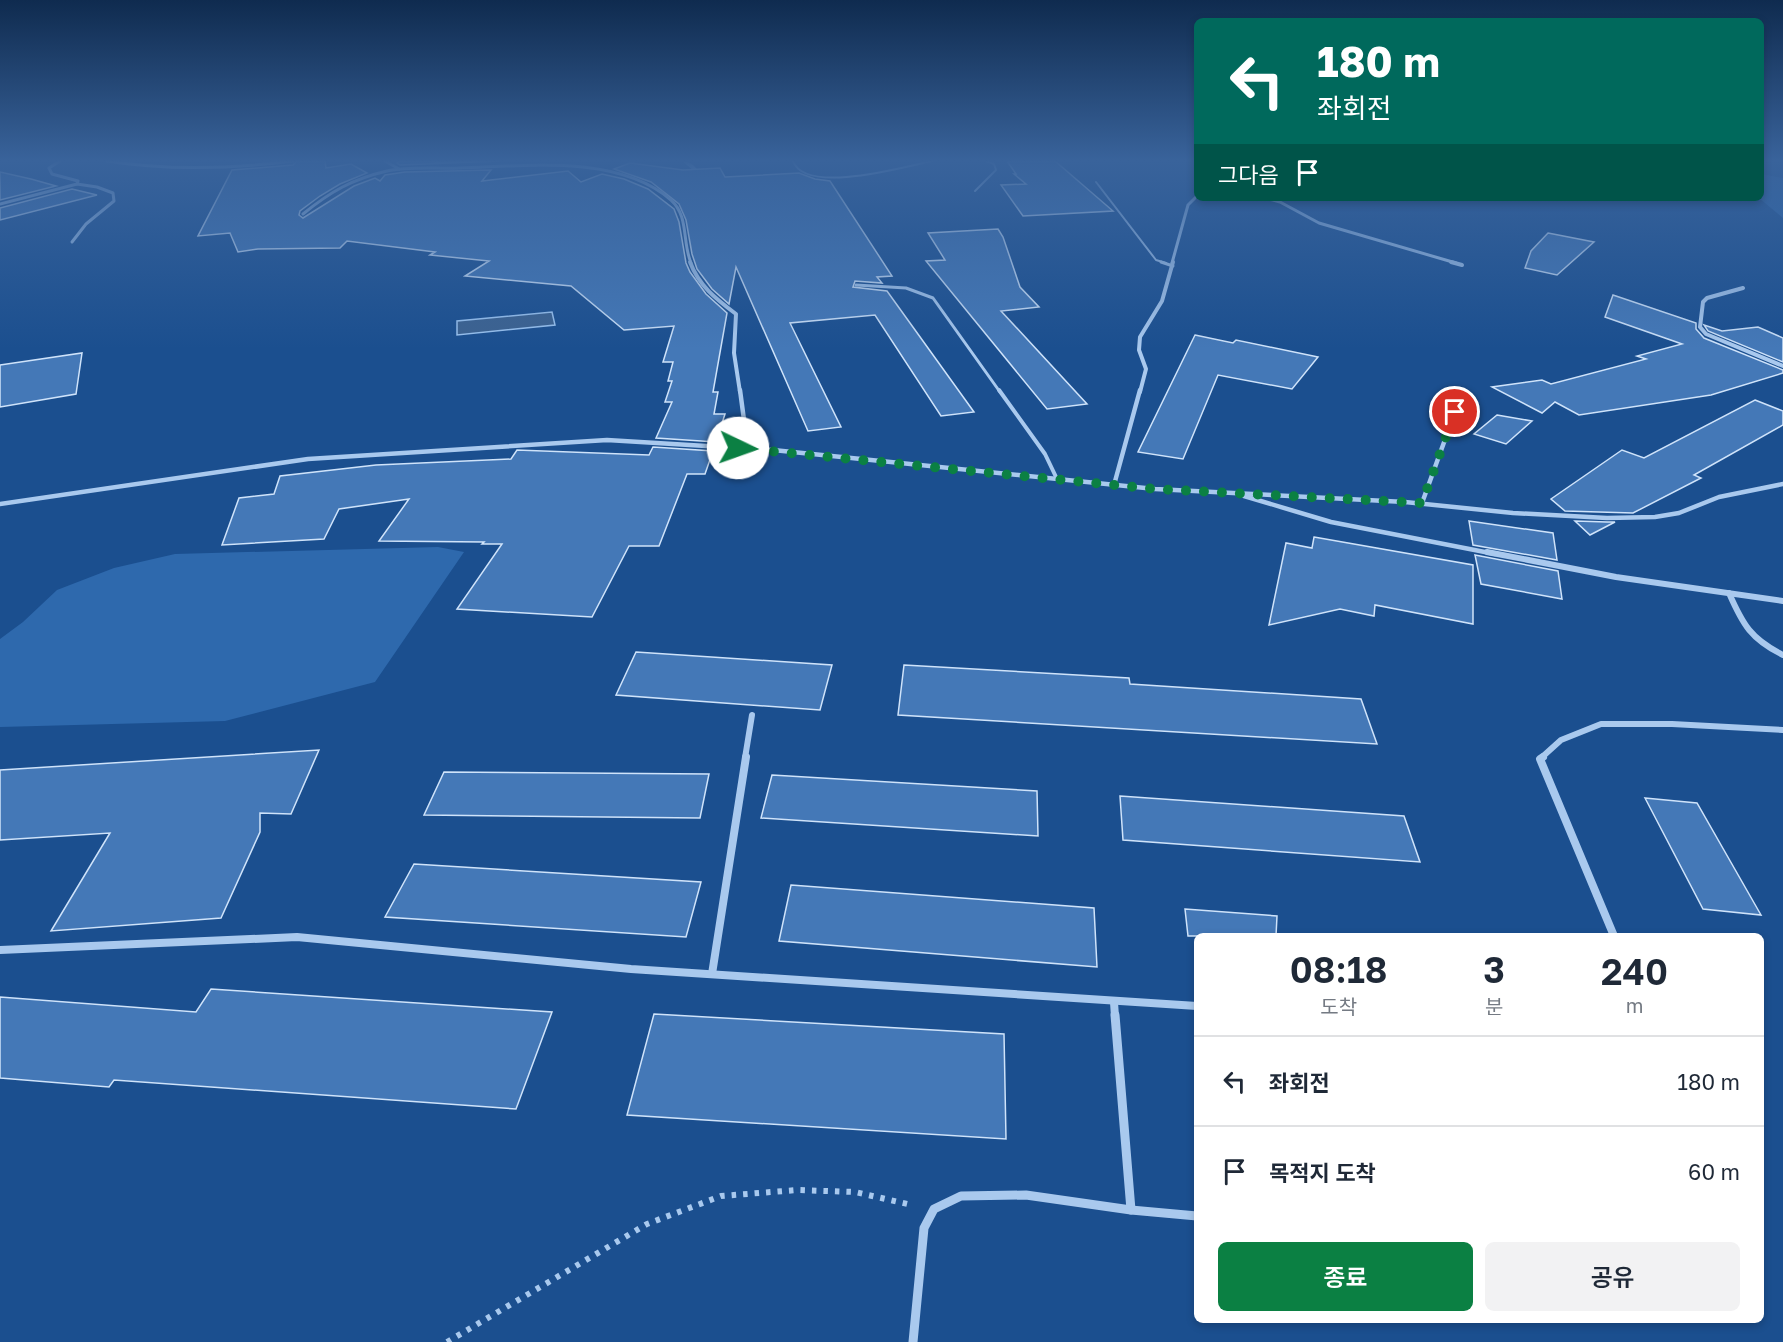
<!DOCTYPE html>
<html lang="ko">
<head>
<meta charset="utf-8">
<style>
	:root { --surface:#fff; --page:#f2f2f3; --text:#1f2937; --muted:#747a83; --line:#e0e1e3; --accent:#0b8043 }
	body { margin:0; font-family:"Golos Text","Noto Sans KR",sans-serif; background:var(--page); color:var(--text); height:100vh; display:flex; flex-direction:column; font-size:22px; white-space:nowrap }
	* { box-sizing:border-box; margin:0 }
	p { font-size:20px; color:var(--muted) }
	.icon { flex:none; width:33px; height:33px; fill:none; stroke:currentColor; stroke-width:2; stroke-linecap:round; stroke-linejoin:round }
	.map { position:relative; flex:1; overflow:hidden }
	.details { position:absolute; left:1194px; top:933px; width:570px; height:390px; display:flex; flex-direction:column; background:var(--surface); border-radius:9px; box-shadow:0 3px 9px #0003 }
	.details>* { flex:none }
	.banner { position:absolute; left:1194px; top:18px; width:570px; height:183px; border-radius:9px; box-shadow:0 3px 9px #0003; background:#00695c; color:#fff; overflow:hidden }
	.pin { position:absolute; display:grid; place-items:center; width:51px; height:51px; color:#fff; margin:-26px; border:3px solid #fff; border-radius:50%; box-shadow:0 2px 6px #0007 }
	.me { position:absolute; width:66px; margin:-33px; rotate:93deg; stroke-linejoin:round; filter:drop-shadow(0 0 4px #0008) }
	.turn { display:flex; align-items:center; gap:21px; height:126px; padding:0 24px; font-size:27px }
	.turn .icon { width:78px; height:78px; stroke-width:2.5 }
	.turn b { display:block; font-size:42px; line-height:51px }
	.then { display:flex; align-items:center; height:57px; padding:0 24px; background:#0003; gap:12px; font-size:22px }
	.eta { display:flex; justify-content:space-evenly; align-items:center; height:102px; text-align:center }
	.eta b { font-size:36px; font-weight:600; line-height:42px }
	.button { display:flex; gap:12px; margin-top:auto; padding:12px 24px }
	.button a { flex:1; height:69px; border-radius:9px; background:var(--accent); color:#fff; font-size:24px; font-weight:600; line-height:69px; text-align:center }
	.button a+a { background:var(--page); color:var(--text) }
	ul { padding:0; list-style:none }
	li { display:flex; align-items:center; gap:18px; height:90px; padding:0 24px; border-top:2px solid var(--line) }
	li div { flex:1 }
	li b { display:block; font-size:22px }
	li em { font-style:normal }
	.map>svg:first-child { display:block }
	.green { fill:#2e69ad }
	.water { fill:#3c6290; stroke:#9cc4f0; stroke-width:1.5 }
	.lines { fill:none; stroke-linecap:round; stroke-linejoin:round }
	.stream { fill:#9cc4f0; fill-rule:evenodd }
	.building { fill:#4478b7; stroke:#cfe3fa; stroke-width:1.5 }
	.path { stroke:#a9c9ee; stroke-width:6; stroke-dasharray:4.5 7; stroke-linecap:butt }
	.lane-far2 { stroke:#a9c9ee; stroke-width:2 }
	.lane-far1 { stroke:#a9c9ee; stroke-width:3 }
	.lane { stroke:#a9c9ee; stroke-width:4 }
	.street-far5 { stroke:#a9c9ee; stroke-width:3 }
	.street-far4 { stroke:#a9c9ee; stroke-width:4 }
	.street-far3 { stroke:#a9c9ee; stroke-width:4.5 }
	.street-far2 { stroke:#a9c9ee; stroke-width:6 }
	.street-far1 { stroke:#a9c9ee; stroke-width:8 }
	.street { stroke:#a9c9ee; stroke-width:9 }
	.route { stroke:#0b8043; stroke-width:10; stroke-dasharray:0 18 }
</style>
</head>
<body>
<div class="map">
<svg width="1783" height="1342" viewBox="0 0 1783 1342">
	<rect width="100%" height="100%" fill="#1b4f8f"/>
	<!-- green -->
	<g class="green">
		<path d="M1761 174 1783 178V218L1759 198H1761Z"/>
		<path d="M438 547 464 552 375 682 225 721 0 727V639L23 622 57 590 114 568 175 554Z"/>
	</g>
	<!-- water -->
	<path class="water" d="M552 312 555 325 457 335V321Z"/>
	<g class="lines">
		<!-- stream -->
		<path class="stream" d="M682 161C693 161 701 172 703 182H699L693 170Z"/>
	</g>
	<!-- building -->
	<g class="building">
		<path d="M297 161H325L326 168 351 164 367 173 340 184 320 196 300 211 299 215 303 218 354 186 375 178 380 181 385 175 405 172 491 170 482 181 568 171 581 182 602 174 624 179 648 189 674 209 679 222 686 263 690 272 706 294 727 313 713 392H718L714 414H725L716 442 656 438 672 402H665L672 381H668L673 362H663L674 326 624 330 571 286 465 276 489 261 430 255 435 252 347 241 340 248 258 249 238 252 230 233 198 236 232 170 293 165Z"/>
		<path d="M399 161 441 162 499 161 400 165 397 163Z"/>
		<path d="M1007 161H1055L1113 211 1023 216 1001 185 1026 184 1014 174H1016Z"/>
		<path d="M630 163 683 170 720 168 725 177 799 173 815 179 830 181 892 276 877 277 882 283 855 281 853 287 887 291 974 412 941 416 875 315 790 323 841 427 808 431 736 267 729 304 712 289 697 269 692 254 686 220 679 204 651 182 614 169Z"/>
		<path d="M0 172 31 179 56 186 0 200Z"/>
		<path d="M72 189 97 195 0 220V208Z"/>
		<path d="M998 229 1003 237 1020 287 1039 307 1001 311 1087 404 1047 409 926 261 945 260 928 233Z"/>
		<path d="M1548 233 1594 242 1557 275 1525 268 1531 251Z"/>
		<path d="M1613 295 1696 323V329L1704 338 1783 370V373L1711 395 1579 415 1555 402 1542 413 1492 387 1542 380 1551 384 1646 359 1637 356 1682 344 1605 317Z"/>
		<path d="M1704 325 1722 331 1758 327 1783 338V362L1708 331Z"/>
		<path d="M1195 335 1233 343 1236 340 1318 357 1292 389 1218 375 1183 459 1138 452Z"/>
		<path d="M82 353 76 394 0 407V365Z"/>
		<path d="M1755 400 1783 411V425L1694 475 1701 478 1633 513 1565 511 1551 499 1622 450 1644 458Z"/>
		<path d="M1497 415 1532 421 1506 444 1474 434Z"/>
		<path d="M653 447 713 451 705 474H687L659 546H629L592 617 457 609 502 544H482L484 542 379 541 409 499 339 509 324 539 222 545 239 498 274 494 280 476 376 465 511 459 517 450 649 455Z"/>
		<path d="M1469 521 1553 533 1557 560 1473 545Z"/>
		<path d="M1575 521 1607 522H1615L1590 535Z"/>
		<path d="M1314 537 1473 565V624L1375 605 1374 616 1340 609 1269 625 1286 543 1312 548Z"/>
		<path d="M1475 555 1558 571 1562 599 1481 584Z"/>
		<path d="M636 652 832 665 820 710 616 695Z"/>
		<path d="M904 665 1129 678 1130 684 1361 699 1377 744 898 715Z"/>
		<path d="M319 750 291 814 260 813V832L221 918 51 931 110 833 0 840V770Z"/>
		<path d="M444 772 709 774 700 818 424 815Z"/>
		<path d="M772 775 1037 791 1038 836 761 818Z"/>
		<path d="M1120 796 1404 816 1420 862 1123 840Z"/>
		<path d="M1645 798 1697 803 1761 915 1703 909Z"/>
		<path d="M414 864 701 882 686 937 385 917Z"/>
		<path d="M791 885 1094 908 1097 967 779 941Z"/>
		<path d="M1185 909 1277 916 1276 936H1188Z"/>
		<path d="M211 989 552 1012 516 1109 114 1080 109 1087 0 1078V997L196 1012Z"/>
		<path d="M654 1014 1004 1034 1006 1139 627 1115Z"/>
	</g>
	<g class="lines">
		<!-- path -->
		<path class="path" d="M447 1342 647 1224 721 1196 797 1190 855 1192 912 1205"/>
		<!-- lane-far2 -->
		<g class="lane-far2">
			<path d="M793 161C805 195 904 167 932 161"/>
			<path d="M1096 182 1156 260 1166 263"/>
			<path d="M975 191 996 170 994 164 986 161"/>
		</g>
		<!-- lane-far1 -->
		<g class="lane-far1">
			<path d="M1161 262 1173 266"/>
			<path d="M856 285 906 288 933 298 1000 392"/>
		</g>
		<!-- lane -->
		<path class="lane" d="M999 390 1045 454 1057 479"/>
		<!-- street-far5 -->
		<g class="street-far5">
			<path d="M107 161C170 171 230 169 293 161"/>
			<path d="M385 161 399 169"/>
			<path d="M1266 198 1280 202 1319 223 1456 263"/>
			<path d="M0 204 77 184 78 181 52 174 49 168 60 161"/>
			<path d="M303 214C330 192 352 179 387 171 409 166 436 169 460 168 525 166 618 154 671 200 689 216 682 242 691 263"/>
			<path d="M72 242 86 224 114 201 113 193 97 187 77 184"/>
			<path d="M1172 263 1188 205 1197 196"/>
		</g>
		<!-- street-far4 -->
		<g class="street-far4">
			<path d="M690 262C699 286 716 299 736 314L734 353 740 392"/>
			<path d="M1451 262 1462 265"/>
			<path d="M1743 288 1707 298 1703 302 1700 327 1706 334 1783 366"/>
			<path d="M1140 392 1146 369 1139 350 1140 337 1162 301 1173 262"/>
		</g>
		<!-- street-far3 -->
		<g class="street-far3">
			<path d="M738 448 744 420 740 390"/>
			<path d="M1114 485 1140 390"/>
			<path d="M1244 496 1331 522 1495 554"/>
			<path d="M1422 503 1455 412"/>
			<path d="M0 504 308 459 607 440 773 450 1155 489 1405 502 1513 513 1607 518 1655 517 1679 513 1719 497 1783 484"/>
		</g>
		<!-- street-far2 -->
		<g class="street-far2">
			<path d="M1487 552 1616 577 1783 601"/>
			<path d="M1729 593C1743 625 1751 639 1783 655"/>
			<path d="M745 758 752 715"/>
			<path d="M1541 758 1561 740 1601 724H1672L1783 730"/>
		</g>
		<!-- street-far1 -->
		<g class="street-far1">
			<path d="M1543 757 1540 759 1614 936"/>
			<path d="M0 950 297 937 631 969 1197 1006"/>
			<path d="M712 974 746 757"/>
			<path d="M1114 1002 1115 1017"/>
		</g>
		<!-- street -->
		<g class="street">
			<path d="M1115 1015 1131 1210"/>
			<path d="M913 1342 924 1228 934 1209 961 1196 1026 1195 1131 1210 1197 1216"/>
		</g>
	</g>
	<!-- sky -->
	<linearGradient id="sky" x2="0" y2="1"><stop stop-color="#0f2b4f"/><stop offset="0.46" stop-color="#39639b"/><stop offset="1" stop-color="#39639b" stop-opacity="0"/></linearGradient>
	<rect width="1783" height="349" fill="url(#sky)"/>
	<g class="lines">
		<!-- route -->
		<path class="route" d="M738 448 1155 489 1422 503 1455 412"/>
	</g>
</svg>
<div class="pin" style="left:1455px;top:412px;background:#d93025"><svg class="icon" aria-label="arrive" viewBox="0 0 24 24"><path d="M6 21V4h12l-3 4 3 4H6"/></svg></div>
<svg class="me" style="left:738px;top:448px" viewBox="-20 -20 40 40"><circle r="19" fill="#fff"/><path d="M0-13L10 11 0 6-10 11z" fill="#0b8043"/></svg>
<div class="banner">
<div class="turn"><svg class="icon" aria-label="left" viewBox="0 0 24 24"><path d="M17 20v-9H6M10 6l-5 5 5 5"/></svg><div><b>180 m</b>좌회전</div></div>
<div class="then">그다음<svg class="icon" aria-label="arrive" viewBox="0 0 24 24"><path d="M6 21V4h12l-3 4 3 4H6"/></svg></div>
</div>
<section class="details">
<div class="eta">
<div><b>08:18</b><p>도착</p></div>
<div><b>3</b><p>분</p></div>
<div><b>240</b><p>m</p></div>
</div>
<ul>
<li><svg class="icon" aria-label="left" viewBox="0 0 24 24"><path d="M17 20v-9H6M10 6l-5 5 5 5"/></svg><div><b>좌회전</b></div><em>180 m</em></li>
<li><svg class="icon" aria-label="arrive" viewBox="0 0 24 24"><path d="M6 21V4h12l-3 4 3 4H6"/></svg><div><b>목적지 도착</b></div><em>60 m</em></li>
</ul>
<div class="button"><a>종료</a><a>공유</a></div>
</section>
</div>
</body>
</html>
